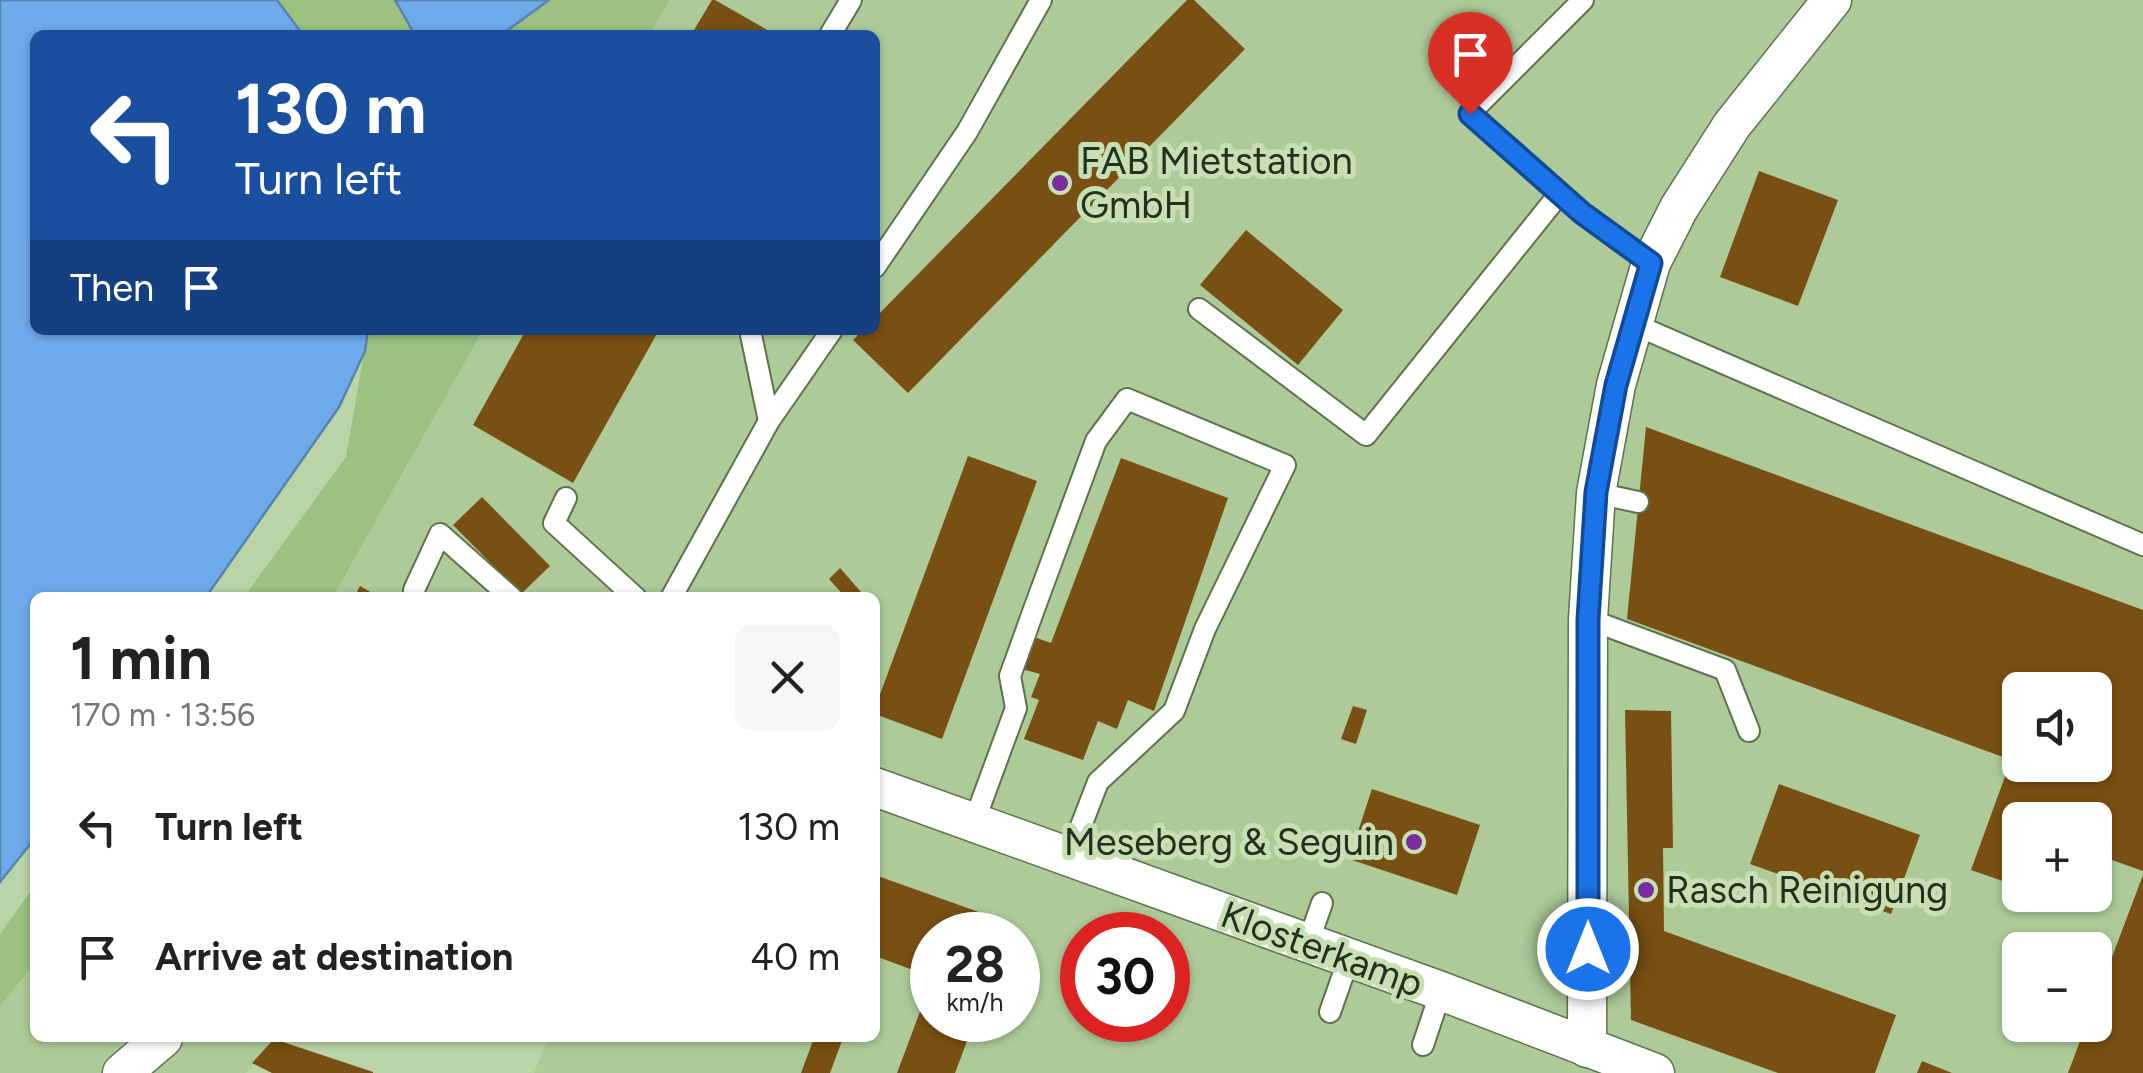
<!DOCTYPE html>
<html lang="en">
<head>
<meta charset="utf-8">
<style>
	:root { --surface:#fff; --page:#f6f6f6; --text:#222; --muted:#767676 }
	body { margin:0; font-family:Figtree,sans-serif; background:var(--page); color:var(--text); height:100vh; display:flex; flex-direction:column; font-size:38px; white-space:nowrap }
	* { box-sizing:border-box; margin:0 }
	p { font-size:32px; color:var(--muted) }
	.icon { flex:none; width:55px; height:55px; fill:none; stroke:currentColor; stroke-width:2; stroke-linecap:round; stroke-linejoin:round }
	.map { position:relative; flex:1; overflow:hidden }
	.panel { position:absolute; left:30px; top:592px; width:850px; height:450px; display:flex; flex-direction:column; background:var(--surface); border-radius:15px; box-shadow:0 2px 8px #0004 }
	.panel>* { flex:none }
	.guide { position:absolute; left:30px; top:30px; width:850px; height:305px; border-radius:15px; box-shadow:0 2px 8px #0004; background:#1a4fa0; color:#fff; overflow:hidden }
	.tools { position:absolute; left:2002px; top:672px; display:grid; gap:20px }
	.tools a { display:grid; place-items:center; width:110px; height:110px; border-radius:15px; background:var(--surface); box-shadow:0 2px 8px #0004; font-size:50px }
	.speed { position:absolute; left:910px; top:912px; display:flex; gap:20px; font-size:50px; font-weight:700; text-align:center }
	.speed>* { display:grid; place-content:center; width:130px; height:130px; border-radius:50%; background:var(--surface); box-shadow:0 2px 8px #0004; line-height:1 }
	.speed small { font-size:25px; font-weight:400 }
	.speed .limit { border:15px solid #d22; background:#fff; color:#111 }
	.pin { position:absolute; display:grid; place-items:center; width:85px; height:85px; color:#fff; margin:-102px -42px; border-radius:50% 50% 50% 0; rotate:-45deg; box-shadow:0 0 10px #0007 }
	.pin .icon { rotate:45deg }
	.me { position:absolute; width:110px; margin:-55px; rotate:0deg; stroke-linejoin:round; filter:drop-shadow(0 0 8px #0008) }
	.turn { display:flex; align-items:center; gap:35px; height:210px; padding:0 40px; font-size:45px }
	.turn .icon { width:130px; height:130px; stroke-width:2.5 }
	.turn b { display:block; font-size:70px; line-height:85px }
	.then { display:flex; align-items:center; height:95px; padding:0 40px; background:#0003; gap:20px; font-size:38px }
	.round { display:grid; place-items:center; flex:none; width:105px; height:105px; border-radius:15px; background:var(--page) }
	.head { display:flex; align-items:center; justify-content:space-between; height:170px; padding:0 40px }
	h1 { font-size:60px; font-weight:700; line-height:75px }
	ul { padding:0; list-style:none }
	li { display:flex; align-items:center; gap:30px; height:130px; padding:0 40px }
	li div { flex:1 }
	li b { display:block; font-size:38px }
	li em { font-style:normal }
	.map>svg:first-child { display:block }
	.built { fill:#adca98; fill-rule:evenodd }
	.green { fill:#9cc180 }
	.water { fill:#6ea9ea; stroke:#5885ad; stroke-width:2.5 }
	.building { fill:#795013; fill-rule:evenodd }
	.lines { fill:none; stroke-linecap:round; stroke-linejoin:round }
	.lane-casing { stroke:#5d734b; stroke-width:24 }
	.street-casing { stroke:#5d734b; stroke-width:41 }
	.lane { stroke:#fff; stroke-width:20 }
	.street { stroke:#fff; stroke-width:38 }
	.route-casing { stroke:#114b97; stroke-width:25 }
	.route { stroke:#1a73e8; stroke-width:18 }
	.poi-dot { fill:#7a2d9f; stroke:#c6e0b4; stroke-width:4 }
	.labels { text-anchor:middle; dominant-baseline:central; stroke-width:10; stroke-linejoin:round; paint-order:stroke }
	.poi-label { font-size:38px; fill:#26301f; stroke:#c6e0b4; text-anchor:start }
	.street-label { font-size:38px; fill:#26301f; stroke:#c6e0b4 }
</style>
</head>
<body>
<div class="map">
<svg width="2143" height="1073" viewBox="0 0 2143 1073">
	<rect width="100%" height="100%" fill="#bad3a7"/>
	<!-- built -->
	<g class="built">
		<path d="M669 0H2143V1073H534L548 1038H875V598H333L483 330H875V35H650ZM2020 690H2095V765H2020ZM2020 820H2095V895H2020ZM932 935H1018V1020H932ZM1082 935H1168V1020H1082ZM2020 950H2095V1025H2020Z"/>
		<path d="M35 963V1038H283L245 1073H0V1006Z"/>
	</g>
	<!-- green -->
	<g class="green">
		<path d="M277 0H395L415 35H303Z"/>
		<path d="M549 0H669L650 35H501Z"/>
		<path d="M368 330H483L333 597H244L346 457Z"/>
		<path d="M35 885V963L0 1006V934Z"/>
	</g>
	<!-- water -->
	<g class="water">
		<path d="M0 0H277L303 35H35V330H368L365 351 339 407 206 597 35 598V838L0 882Z"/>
		<path d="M395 0H549L501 35H415Z"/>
	</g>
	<!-- building -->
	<g class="building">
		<path d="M712 0H715L776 35H691Z"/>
		<path d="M1187 0H1194L1245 49 908 393 853 340 863 330H875V318Z"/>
		<path d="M1759 171 1838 200 1798 306 1720 277Z"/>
		<path d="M1246 230 1343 310 1298 365 1200 285Z"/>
		<path d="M526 330H659L573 483 473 425Z"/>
		<path d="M1646 427 2143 610V871L2095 854V820H2020V887L1971 870 2011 760 1627 619ZM2020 690H2095V765H2020Z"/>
		<path d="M968 456 1037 481 942 739 875 714V708Z"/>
		<path d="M1121 458 1228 498 1154 711 1128 700 1117 729 1098 721 1083 760 1024 739 1039 700 1031 697 1040 674 1022 669 1034 637 1051 643Z"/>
		<path d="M482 497 550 566 521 594 453 525Z"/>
		<path d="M840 568 861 592 854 598H846L829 579Z"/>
		<path d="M360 586 381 598H354Z"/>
		<path d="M1353 706 1367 710 1356 744 1341 739Z"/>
		<path d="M1625 710 1671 711 1673 848H1663L1664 931 1896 1015 1875 1073H1778L1631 1020Z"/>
		<path d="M1779 784 1920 835 1891 914 1750 864Z"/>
		<path d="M1372 789 1480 825 1457 895 1349 859Z"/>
		<path d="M875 875 1004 921 999 935H932V977L875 956Z"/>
		<path d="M2143 875V1073H2068L2086 1025H2095V1002Z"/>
		<path d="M927 993 932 994V1020H975L955 1073H897Z"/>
		<path d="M814 1038H843L830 1073H801Z"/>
		<path d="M274 1039 373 1072V1073H272L252 1063Z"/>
		<path d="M1922 1061 1952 1073H1917Z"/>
	</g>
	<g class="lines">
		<defs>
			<g id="lane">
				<path d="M1583 0 1470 113 1582 213 1651 263"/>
				<path d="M830 35 851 0"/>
				<path d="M875 267 967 132 1041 0"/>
				<path d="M1199 309 1366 435 1560 193"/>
				<path d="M1631 323 2143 545"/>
				<path d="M750 330 769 421"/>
				<path d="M1596 493 1638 502"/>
				<path d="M566 498 554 523 636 598"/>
				<path d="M414 590 440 534 512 598"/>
				<path d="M671 598 769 421 832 330"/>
				<path d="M1588 619 1725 670 1749 731"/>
				<path d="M974 822 1016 708 1010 676 1033 612 1096 441 1127 399 1285 465 1205 629 1174 711 1098 782 1069 857"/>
				<path d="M1308 943 1322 903"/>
				<path d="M1330 1012 1349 958"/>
				<path d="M1423 1045 1441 991"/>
			</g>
			<g id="street">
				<path d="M875 787 1441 991 1655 1073"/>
				<path d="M1587 1048 1588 619 1596 493 1616 385 1651 263 1679 208 1732 125 1832 0"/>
				<path d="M122 1073 163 1038"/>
			</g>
		</defs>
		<!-- lane casing -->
		<use href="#lane" class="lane-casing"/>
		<!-- street casing -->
		<use href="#street" class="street-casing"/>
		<!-- lane -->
		<use href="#lane" class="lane"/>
		<!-- street -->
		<use href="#street" class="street"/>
	</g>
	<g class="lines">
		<defs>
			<path id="route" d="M1470 114 1582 213 1651 263 1616 385 1596 492 1588 620V949"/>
		</defs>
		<!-- route casing -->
		<use href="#route" class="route-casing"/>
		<!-- route -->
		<use href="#route" class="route"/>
	</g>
	<!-- markers -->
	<g class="poi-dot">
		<circle cx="1060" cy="183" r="10"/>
		<circle cx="1414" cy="842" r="10"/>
		<circle cx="1646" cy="890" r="10"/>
	</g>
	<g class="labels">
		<!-- poi labels -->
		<g class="poi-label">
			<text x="1080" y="161">FAB Mietstation<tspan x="1080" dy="44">GmbH</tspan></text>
			<text x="1394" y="842" text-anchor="end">Meseberg &amp; Seguin</text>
			<text x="1666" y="890">Rasch Reinigung</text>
		</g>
		<!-- street labels -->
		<g class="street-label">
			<text transform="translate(1322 949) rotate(20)">Klosterkamp</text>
		</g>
	</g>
</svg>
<div class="tools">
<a><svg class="icon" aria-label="sound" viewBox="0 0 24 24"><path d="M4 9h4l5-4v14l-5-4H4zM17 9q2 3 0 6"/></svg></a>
<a>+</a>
<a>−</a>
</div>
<div class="speed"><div>28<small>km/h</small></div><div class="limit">30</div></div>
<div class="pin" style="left:1470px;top:114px;background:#d93025"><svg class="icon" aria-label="arrive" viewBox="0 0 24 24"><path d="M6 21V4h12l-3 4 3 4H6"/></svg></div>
<svg class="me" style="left:1588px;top:949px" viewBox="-20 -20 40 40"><circle r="17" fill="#1a73e8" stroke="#fff" stroke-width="3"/><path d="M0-11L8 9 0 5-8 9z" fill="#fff"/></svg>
<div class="guide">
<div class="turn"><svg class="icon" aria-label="left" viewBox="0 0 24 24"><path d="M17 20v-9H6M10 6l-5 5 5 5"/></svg><div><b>130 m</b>Turn left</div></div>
<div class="then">Then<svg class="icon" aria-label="arrive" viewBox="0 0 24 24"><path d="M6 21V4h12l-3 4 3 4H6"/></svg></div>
</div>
<section class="panel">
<div class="head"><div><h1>1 min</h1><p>170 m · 13:56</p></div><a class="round"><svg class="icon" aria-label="close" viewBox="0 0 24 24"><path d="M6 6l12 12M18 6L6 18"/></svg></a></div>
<ul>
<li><svg class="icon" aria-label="left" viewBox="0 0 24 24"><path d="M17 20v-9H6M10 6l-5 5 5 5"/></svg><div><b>Turn left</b></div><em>130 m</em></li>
<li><svg class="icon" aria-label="arrive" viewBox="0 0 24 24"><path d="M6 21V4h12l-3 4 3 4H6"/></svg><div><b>Arrive at destination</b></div><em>40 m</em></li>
</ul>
</section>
</div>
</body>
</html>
